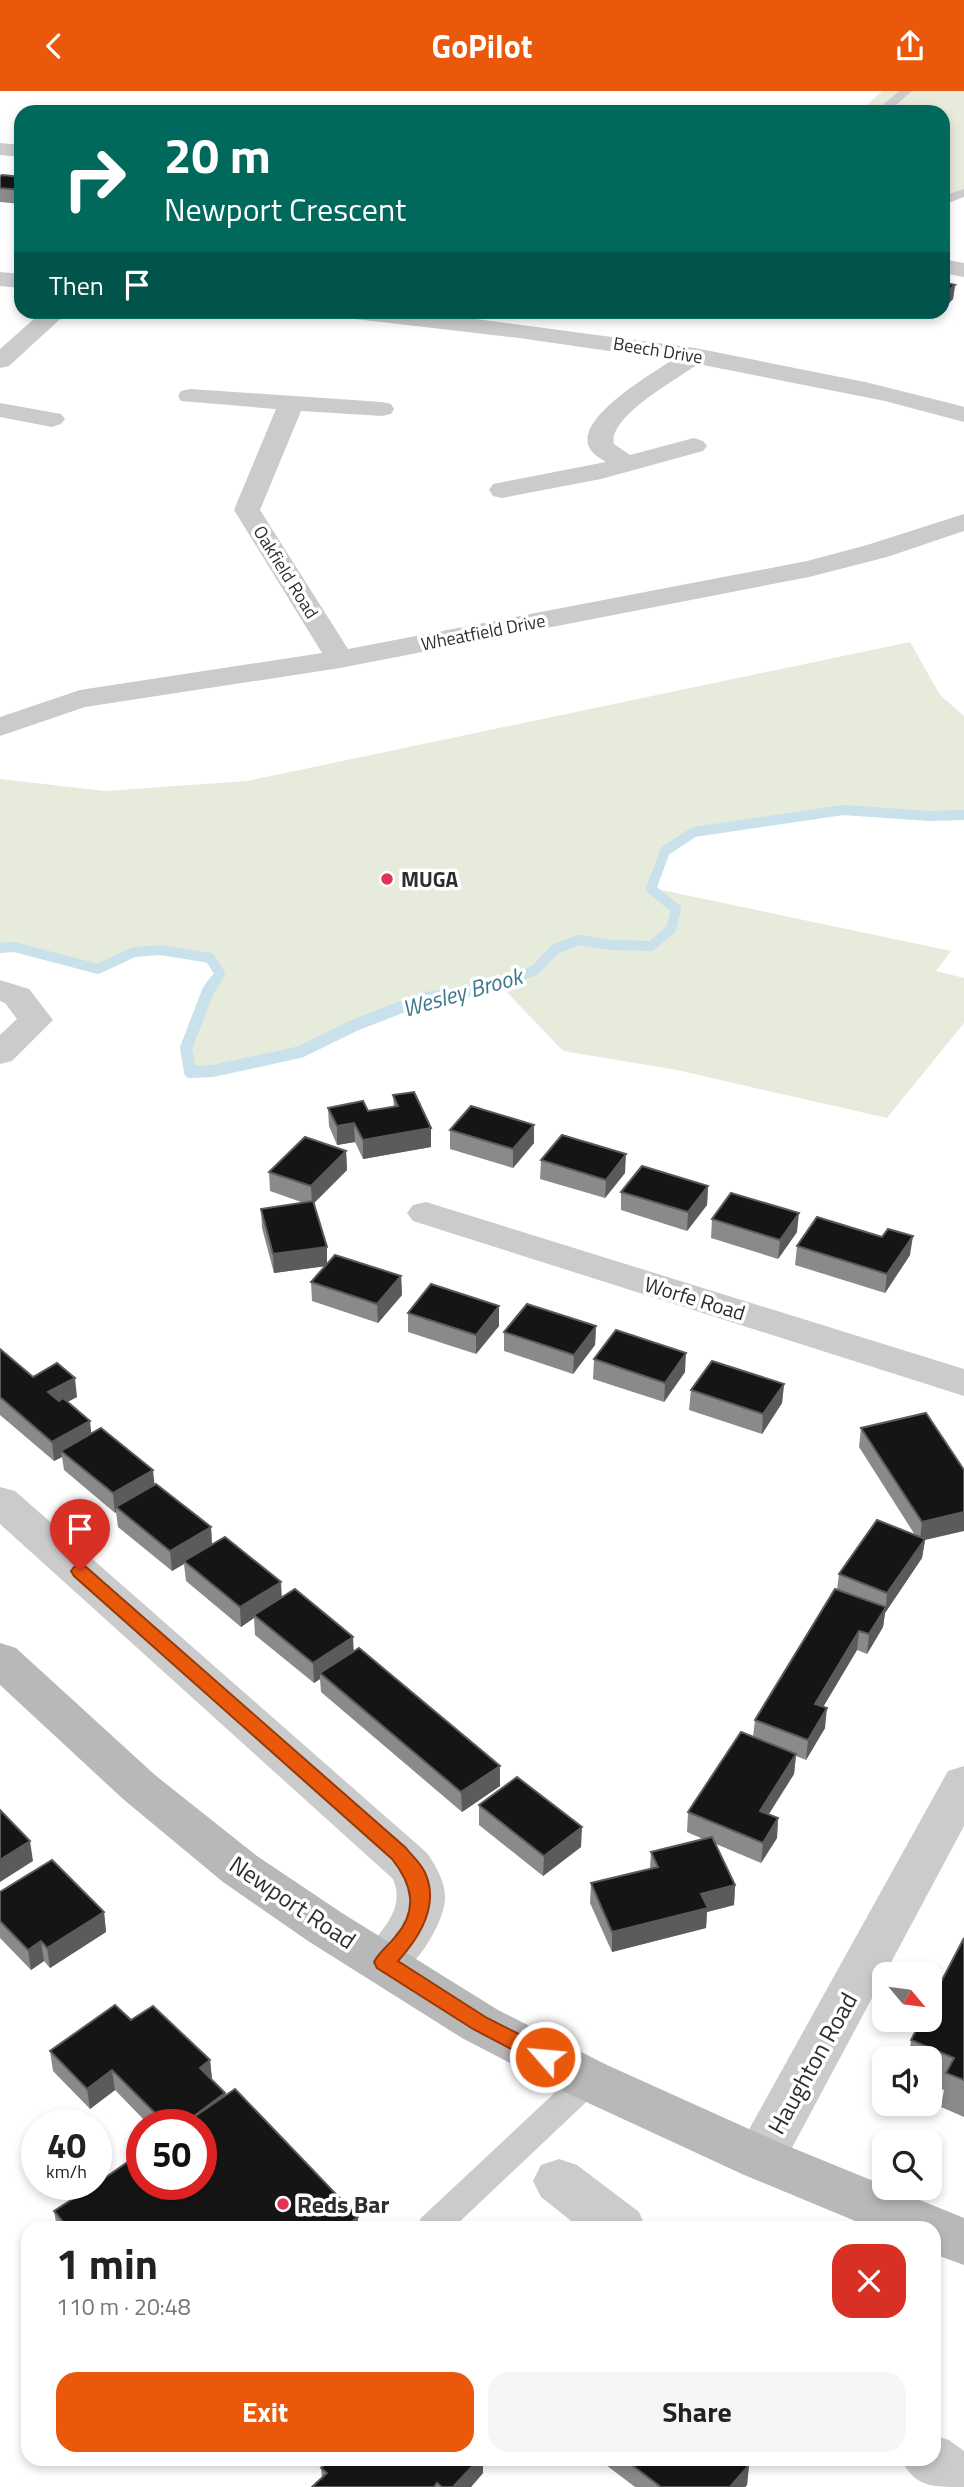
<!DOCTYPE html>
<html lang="en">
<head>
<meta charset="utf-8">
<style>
	:root { --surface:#fff; --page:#f6f6f6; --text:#222; --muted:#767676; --accent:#ea580c }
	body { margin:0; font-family:"Titillium Web",sans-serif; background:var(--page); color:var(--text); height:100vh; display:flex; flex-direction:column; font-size:26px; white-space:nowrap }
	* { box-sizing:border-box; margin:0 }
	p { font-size:23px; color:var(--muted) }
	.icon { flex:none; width:38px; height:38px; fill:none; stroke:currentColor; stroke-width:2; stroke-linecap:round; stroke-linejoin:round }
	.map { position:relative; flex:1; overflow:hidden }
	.side { position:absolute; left:21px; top:2130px; width:920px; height:245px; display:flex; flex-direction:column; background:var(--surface); border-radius:21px; box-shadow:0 4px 10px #0003 }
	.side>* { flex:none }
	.top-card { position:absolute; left:14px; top:14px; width:936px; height:214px; border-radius:21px; box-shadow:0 4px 10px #0003; background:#00695c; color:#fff; overflow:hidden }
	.needle { width:46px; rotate:119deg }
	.fabs { position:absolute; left:872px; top:1871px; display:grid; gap:14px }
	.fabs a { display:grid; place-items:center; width:70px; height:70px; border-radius:14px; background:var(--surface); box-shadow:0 4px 10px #0003; font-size:35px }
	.speed { position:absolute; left:21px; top:2018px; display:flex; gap:14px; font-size:35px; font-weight:700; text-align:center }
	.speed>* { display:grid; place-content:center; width:91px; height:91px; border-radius:50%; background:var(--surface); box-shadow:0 4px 10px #0003; line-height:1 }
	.speed small { font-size:18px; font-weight:400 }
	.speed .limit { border:10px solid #d22; background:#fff; color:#111 }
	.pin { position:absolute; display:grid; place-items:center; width:60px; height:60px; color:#fff; margin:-72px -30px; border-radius:50% 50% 50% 0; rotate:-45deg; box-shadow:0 0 7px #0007 }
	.pin .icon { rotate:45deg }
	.me { position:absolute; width:77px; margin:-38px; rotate:297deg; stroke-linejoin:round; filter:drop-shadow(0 0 5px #0008) }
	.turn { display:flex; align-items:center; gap:24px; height:147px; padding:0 35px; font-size:32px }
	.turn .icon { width:91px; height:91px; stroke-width:2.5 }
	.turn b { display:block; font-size:49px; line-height:60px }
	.then { display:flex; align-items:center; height:66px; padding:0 35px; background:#0003; gap:14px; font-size:26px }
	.round { display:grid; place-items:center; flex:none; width:74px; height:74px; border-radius:21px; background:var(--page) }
	.headline { display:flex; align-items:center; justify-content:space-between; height:119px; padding:0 35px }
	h1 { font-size:42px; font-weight:700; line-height:52px }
	.cta { display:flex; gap:14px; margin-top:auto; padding:14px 35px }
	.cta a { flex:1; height:80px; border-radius:21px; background:var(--accent); color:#fff; font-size:28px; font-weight:700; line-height:80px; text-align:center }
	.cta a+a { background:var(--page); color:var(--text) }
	header { display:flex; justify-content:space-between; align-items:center; height:91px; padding:0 35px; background:var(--accent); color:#fff; font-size:32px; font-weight:700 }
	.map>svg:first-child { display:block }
	.green { fill:#e6ebdc }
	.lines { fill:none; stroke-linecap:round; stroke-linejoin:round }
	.stream-far1 { stroke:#c8e1eb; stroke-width:10 }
	.stream { stroke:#c8e1eb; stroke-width:12 }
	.service { fill:#cbcbcb; fill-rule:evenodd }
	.minor { fill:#cbcbcb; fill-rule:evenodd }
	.secondary { fill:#b8b8b8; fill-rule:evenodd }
	.wall { fill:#8a8a8a }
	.shaded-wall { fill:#5b5b5b }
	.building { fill:#151515; stroke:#5b5b5b; stroke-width:2 }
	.route { fill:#ea580c; stroke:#983908; stroke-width:2 }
	.poi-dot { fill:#e23352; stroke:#fff; stroke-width:2.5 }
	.labels { text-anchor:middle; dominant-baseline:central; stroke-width:7; stroke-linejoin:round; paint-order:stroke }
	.far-street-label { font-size:18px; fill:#2e2e2e; stroke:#fff }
	.poi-label { font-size:21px; font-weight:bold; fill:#2e2e2e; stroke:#fff; text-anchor:start }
	.street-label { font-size:21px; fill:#2e2e2e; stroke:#fff }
	.water-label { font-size:23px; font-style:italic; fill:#3d778f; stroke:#fff }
	.near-street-label { font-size:24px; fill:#2e2e2e; stroke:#fff }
	.near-poi-label { font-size:24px; font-weight:bold; fill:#2e2e2e; stroke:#fff; text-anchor:start }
</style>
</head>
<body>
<header><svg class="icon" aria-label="back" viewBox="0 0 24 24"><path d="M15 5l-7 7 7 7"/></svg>GoPilot<svg class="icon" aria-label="share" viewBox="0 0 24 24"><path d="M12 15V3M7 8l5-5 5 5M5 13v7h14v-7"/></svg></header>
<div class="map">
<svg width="964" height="2396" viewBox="0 0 964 2396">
	<rect width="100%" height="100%" fill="#fff"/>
	<!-- green -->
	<g class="green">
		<path d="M882 0H964V106L943 102V21H859Z"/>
		<path d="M910 551 940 604 964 625V724L929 725 843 719 694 741 665 760 652 797 951 860 936 880 964 887V932L887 1027 677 979 563 960 500 894 422 908 354 935 300 961 213 980 190 981 186 957 208 900 220 883 210 867 161 859 134 861 98 878 14 856 0 857V688L105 700 247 690Z"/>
	</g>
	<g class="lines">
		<!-- stream-far1 -->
		<g class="stream-far1">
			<path d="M0 857 14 856 98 878 134 861 161 859 210 867 220 883 214 891"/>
			<path d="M506 891 535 879 555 858 579 849 612 854 651 855 671 838 676 818 651 798 665 760 694 741 843 719 929 725 964 724"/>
		</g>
		<!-- stream -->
		<path class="stream" d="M215 890 208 900 186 957 190 981 213 980 300 961 353 935 422 908 500 894 510 890"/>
		<!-- service -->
		<g class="service">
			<path d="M899 0H912L888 21H875Z"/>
			<path d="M964 98V106L943 114V105Z"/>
			<path d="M589 1977 600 1980 604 1989 600 1998 453 2137H416L421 2127 578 1980Z"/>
		</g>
		<!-- minor -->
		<g class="minor">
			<path d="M0 52 21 54V66L0 64Z"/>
			<path d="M943 168 964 172V186L943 182Z"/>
			<path d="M0 181 21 183V197L0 195Z"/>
			<path d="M43 220H69L9 275 0 277V258Z"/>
			<path d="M336 220H415L695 257 865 291 953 313 964 316V331L885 310 698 273C678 288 608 325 614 353L630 364 694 347 703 350 707 355 703 360 601 388 502 407 493 405 489 399 493 393 606 371C600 367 592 363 589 356 576 326 652 283 672 269L519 247 347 227 339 225Z"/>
			<path d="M190 298 382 311 391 313 394 318 391 323 382 325 301 320 260 419 348 558 807 470 867 454 964 423V440L887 466 809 486 340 577 85 616 0 645V626L80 599 322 562 234 419 276 318 181 310 178 305 181 300Z"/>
			<path d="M0 312 61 323 65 328 61 333 52 336 0 326Z"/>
			<path d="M0 889 29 898 53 929 12 970 0 973V944L17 928 5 912 0 910Z"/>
			<path d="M426 1111 964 1278V1305L413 1130 407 1122 413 1114Z"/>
			<path d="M0 1396 15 1400 427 1762C436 1775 446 1792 445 1808 444 1833 413 1883 388 1889 381 1891 374 1887 367 1885L360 1871C373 1844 408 1823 393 1788L0 1433Z"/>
			<path d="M964 1675V1735L778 2083 760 2089 742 2083 734 2067 742 2051 948 1680Z"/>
			<path d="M559 2068 577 2074 639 2121 646 2137H580L541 2106 533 2090 541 2074Z"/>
			<path d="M934 2344 949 2349 964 2360V2396C931 2396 915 2396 901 2368H934Z"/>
		</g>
		<!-- secondary -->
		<path class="secondary" d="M0 1552 16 1557 155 1684 257 1765 342 1822 498 1919 607 1974 778 2051 964 2127V2174L934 2163V2137H872L742 2083 571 2004 462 1947 308 1850 223 1791 123 1708 0 1594Z"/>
	</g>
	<!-- wall -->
	<g class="wall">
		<path d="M0 86H21V113L0 111Z"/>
		<path d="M943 182 945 192 955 194 953 208 944 217Z"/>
		<path d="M393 1004 431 1037V1056L363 1068 355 1051 337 1054 329 1035 328 1017 368 1020 394 1016Z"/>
		<path d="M534 1034V1052L513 1077 450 1058V1039Z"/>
		<path d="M346 1060 347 1079 313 1113 327 1156V1173L401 1185 402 1204 378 1232 312 1210 311 1191 325 1175 274 1182 262 1137 261 1118 304 1112 270 1100 269 1081Z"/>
		<path d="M541 1069 625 1082 605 1107 540 1088Z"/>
		<path d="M708 1095 707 1114 687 1140 621 1119V1101Z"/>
		<path d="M712 1128 797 1141 778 1168 711 1147Z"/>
		<path d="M797 1155 910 1164 885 1202 795 1174Z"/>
		<path d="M408 1222 499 1235 476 1263 408 1241Z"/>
		<path d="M596 1235 595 1254 573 1283 504 1260V1241Z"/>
		<path d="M0 1258 33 1286 77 1306 67 1311 91 1343 155 1394 211 1436 212 1453 354 1560 500 1695 462 1721 321 1601 320 1588 314 1592 255 1544 254 1527 241 1536 186 1490 184 1473 172 1480 118 1436 116 1421 115 1422 64 1379 62 1366 54 1370 0 1324Z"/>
		<path d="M594 1268 685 1281 664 1311 593 1288Z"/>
		<path d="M784 1293 782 1312 762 1343 689 1319 691 1299Z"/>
		<path d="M926 1322 925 1449 922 1467 885 1522 883 1536 867 1563 857 1559 823 1616 825 1637 806 1669 796 1665 794 1683 769 1723 778 1727 777 1747 761 1772 716 1753 735 1794 734 1814 707 1821 706 1837 612 1861 590 1812 591 1792 650 1778 651 1761 703 1748 687 1741 688 1721 753 1646 755 1629 837 1499 839 1483 915 1444 859 1356 861 1337Z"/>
		<path d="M479 1714 581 1756 543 1785 479 1734Z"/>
		<path d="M0 1801 104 1821 106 1841 50 1877 44 1870 31 1879 0 1847Z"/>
		<path d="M964 1847V2026L941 2016 944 1999 929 1993V1967H909L911 1949Z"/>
		<path d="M131 1929 210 1969 212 1989 225 2005 358 2126V2137H57L54 2120 201 2034H149L115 1999 90 2018 53 1980 50 1960Z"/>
		<path d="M330 2368H483V2382L471 2396H312L322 2387 321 2377Z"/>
		<path d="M598 2368H740L749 2374 747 2394 745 2396H635Z"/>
	</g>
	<!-- shaded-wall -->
	<g class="shaded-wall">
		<path d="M955 194 953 208 944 217 945 202Z"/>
		<path d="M354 1032 355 1051 337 1054V1035Z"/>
		<path d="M534 1034V1052L513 1077V1058Z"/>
		<path d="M431 1037V1056L363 1068V1049Z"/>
		<path d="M346 1060 347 1079 312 1114 311 1095Z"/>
		<path d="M626 1063 625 1082 605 1107 606 1089Z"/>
		<path d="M708 1095 707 1114 687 1140 688 1121Z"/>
		<path d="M799 1122 797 1141 778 1168 780 1149Z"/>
		<path d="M913 1145 910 1164 885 1202 887 1183Z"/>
		<path d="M327 1156V1175L274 1182 273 1163Z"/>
		<path d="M401 1185 402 1204 378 1232 377 1213Z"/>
		<path d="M499 1215V1235L476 1263V1244Z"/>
		<path d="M596 1235 595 1254 573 1283 574 1264Z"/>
		<path d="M686 1262 685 1281 664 1311 665 1292Z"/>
		<path d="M75 1287 77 1306 50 1320 48 1301Z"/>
		<path d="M784 1293 782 1312 762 1343 763 1323Z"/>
		<path d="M90 1330 92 1349 61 1360 62 1366 54 1370 52 1351Z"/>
		<path d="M153 1379 155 1398 116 1416V1421L115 1422 113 1402Z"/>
		<path d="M964 1421V1440L925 1449 922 1467 885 1522 883 1536 867 1563 869 1543 886 1516 887 1502 920 1450 922 1431Z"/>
		<path d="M211 1436 212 1456 184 1470V1473L172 1480 170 1460Z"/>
		<path d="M281 1491 282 1510 254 1524V1527L241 1536 240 1516Z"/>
		<path d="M859 1540 857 1559 813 1633 815 1613Z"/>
		<path d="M353 1546 354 1565 320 1582V1588L314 1592 313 1572Z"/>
		<path d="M827 1617 825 1637 806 1669 808 1649Z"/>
		<path d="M796 1663 794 1683 758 1740 760 1720Z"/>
		<path d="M500 1675V1695L462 1721 461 1701Z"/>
		<path d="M778 1727 777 1747 761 1772 763 1752Z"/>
		<path d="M582 1736 581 1756 543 1785 544 1765Z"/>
		<path d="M30 1750 33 1770 0 1791V1769Z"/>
		<path d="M735 1794 734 1814 707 1821 706 1837 612 1861V1841L701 1803Z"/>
		<path d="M104 1821 106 1841 50 1877 47 1857Z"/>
		<path d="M41 1850 44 1870 31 1879 28 1859Z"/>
		<path d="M210 1969 212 1989 200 1977Z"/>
		<path d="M112 1979 115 1999 90 2018 87 1998Z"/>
		<path d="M225 2002 226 2022 182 2034Z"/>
		<path d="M358 2126V2137H343Z"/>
		<path d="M479 2368H483V2382L471 2396H453Z"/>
		<path d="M749 2374 747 2394 745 2396H730Z"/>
	</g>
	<!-- building -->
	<g class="building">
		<path d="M2 84 21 86V99L0 97V86Z"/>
		<path d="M943 191 955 194 945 202H943Z"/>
		<path d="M414 1001 431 1037 363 1049 354 1032 337 1035 328 1017 363 1010 368 1020 398 1015 393 1004Z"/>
		<path d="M471 1015 534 1034 513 1058 450 1039Z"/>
		<path d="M562 1044 626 1063 606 1089 541 1069Z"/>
		<path d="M305 1046 346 1060 311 1095 269 1081Z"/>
		<path d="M642 1075 708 1095 688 1121 621 1101Z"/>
		<path d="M731 1102 799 1122 780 1149 712 1128Z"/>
		<path d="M313 1110 327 1156 273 1163 261 1118Z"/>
		<path d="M817 1126 882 1146 888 1138 913 1145 887 1183 797 1155Z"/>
		<path d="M335 1164 401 1185 377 1213 311 1191Z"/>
		<path d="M431 1193 499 1215 476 1244 408 1222Z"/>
		<path d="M527 1213 596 1235 574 1264 504 1241Z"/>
		<path d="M616 1239 686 1262 665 1292 594 1268Z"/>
		<path d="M0 1258 33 1286 57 1272 75 1287 48 1301 59 1310 63 1307 90 1330 52 1351 0 1306Z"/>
		<path d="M712 1270 784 1293 763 1323 691 1299Z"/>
		<path d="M926 1322 964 1379V1421L922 1431 861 1337Z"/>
		<path d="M101 1337 153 1379 113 1402 61 1360Z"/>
		<path d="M156 1393 211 1436 170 1460 116 1416Z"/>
		<path d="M877 1429 925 1448 887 1502 839 1483Z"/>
		<path d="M225 1446 281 1491 240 1516 184 1470Z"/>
		<path d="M295 1498 353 1546 313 1572 254 1524Z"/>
		<path d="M835 1498 886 1516 869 1543 859 1540 815 1613 827 1617 808 1649 755 1629Z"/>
		<path d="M359 1557 500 1675 461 1701 320 1582Z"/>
		<path d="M741 1641 796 1663 760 1720 778 1727 763 1752 688 1721Z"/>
		<path d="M517 1686 582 1736 544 1765 479 1714Z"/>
		<path d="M0 1719 30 1750 0 1769Z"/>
		<path d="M712 1746 735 1794 701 1803 708 1817 612 1841 591 1792 658 1776 651 1761Z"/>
		<path d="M52 1769 104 1821 47 1857 41 1850 28 1859 0 1830V1801Z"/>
		<path d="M964 1847V1989L946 1982 954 1967 911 1949 922 1928H929V1914Z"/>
		<path d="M115 1914 131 1929 153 1915 210 1969 200 1977 225 2002 182 2034H167L112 1979 87 1998 50 1960Z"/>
		<path d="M235 1998 358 2126 343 2137H68L54 2120 96 2093 142 2061V2093H201V2034H182Z"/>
		<path d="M330 2368H479L453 2396H442L437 2392 434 2396H312L327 2382 321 2377Z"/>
		<path d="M624 2368H740L749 2374 730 2396H661Z"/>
	</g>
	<!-- route -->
	<path class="route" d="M80 1474 86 1476 406 1757C412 1765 423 1774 426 1784 439 1816 419 1847 398 1870L487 1927 553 1960 556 1966 553 1972 545 1975 538 1972 473 1938 377 1877 374 1871C379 1861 388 1855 395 1846 419 1819 412 1793 392 1768L74 1485 71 1480 74 1476Z"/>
	<!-- markers -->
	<g class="poi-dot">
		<circle cx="387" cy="788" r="7"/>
		<circle cx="283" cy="2113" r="7"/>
	</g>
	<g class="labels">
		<!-- far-street labels -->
		<g class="far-street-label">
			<text transform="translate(658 259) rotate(9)">Beech Drive</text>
			<text transform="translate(286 481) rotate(58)">Oakfield Road</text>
			<text transform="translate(483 541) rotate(-11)">Wheatfield Drive</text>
		</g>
		<!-- poi labels -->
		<g class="poi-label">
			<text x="401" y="788">MUGA</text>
		</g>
		<!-- street labels -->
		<g class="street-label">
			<text transform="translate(695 1207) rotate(17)">Worfe Road</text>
		</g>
		<!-- water labels -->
		<g class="water-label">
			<text transform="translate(462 901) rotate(-16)">Wesley Brook</text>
		</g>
		<!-- near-street labels -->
		<g class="near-street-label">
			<text transform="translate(293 1811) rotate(34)">Newport Road</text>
			<text transform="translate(812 1972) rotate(-61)">Haughton Road</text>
		</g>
		<!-- near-poi labels -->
		<g class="near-poi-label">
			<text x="297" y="2113">Reds Bar</text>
		</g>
	</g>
</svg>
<div class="fabs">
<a><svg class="needle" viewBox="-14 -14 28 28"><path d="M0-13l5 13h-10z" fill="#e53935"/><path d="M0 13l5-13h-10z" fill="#767676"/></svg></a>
<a><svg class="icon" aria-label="sound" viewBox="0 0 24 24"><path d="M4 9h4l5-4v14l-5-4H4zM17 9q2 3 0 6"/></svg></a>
<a><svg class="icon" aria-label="search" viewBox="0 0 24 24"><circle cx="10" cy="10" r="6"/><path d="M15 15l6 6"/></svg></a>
</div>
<div class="speed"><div>40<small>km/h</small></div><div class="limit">50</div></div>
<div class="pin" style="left:80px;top:1480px;background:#d93025"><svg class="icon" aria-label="arrive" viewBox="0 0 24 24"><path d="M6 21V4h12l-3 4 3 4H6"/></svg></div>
<svg class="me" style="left:545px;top:1966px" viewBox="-20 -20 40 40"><circle r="17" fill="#ea580c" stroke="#fff" stroke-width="3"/><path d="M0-11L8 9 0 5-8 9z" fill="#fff"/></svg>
<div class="top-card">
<div class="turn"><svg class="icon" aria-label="right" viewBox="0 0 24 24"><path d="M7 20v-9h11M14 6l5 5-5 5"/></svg><div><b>20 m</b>Newport Crescent</div></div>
<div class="then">Then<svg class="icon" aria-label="arrive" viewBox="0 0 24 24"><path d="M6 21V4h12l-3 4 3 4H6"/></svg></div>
</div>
<section class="side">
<div class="headline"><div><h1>1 min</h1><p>110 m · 20:48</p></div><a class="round" style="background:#d93025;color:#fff"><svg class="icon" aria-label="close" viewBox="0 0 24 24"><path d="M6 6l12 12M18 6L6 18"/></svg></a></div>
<div class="cta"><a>Exit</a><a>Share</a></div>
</section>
</div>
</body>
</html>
